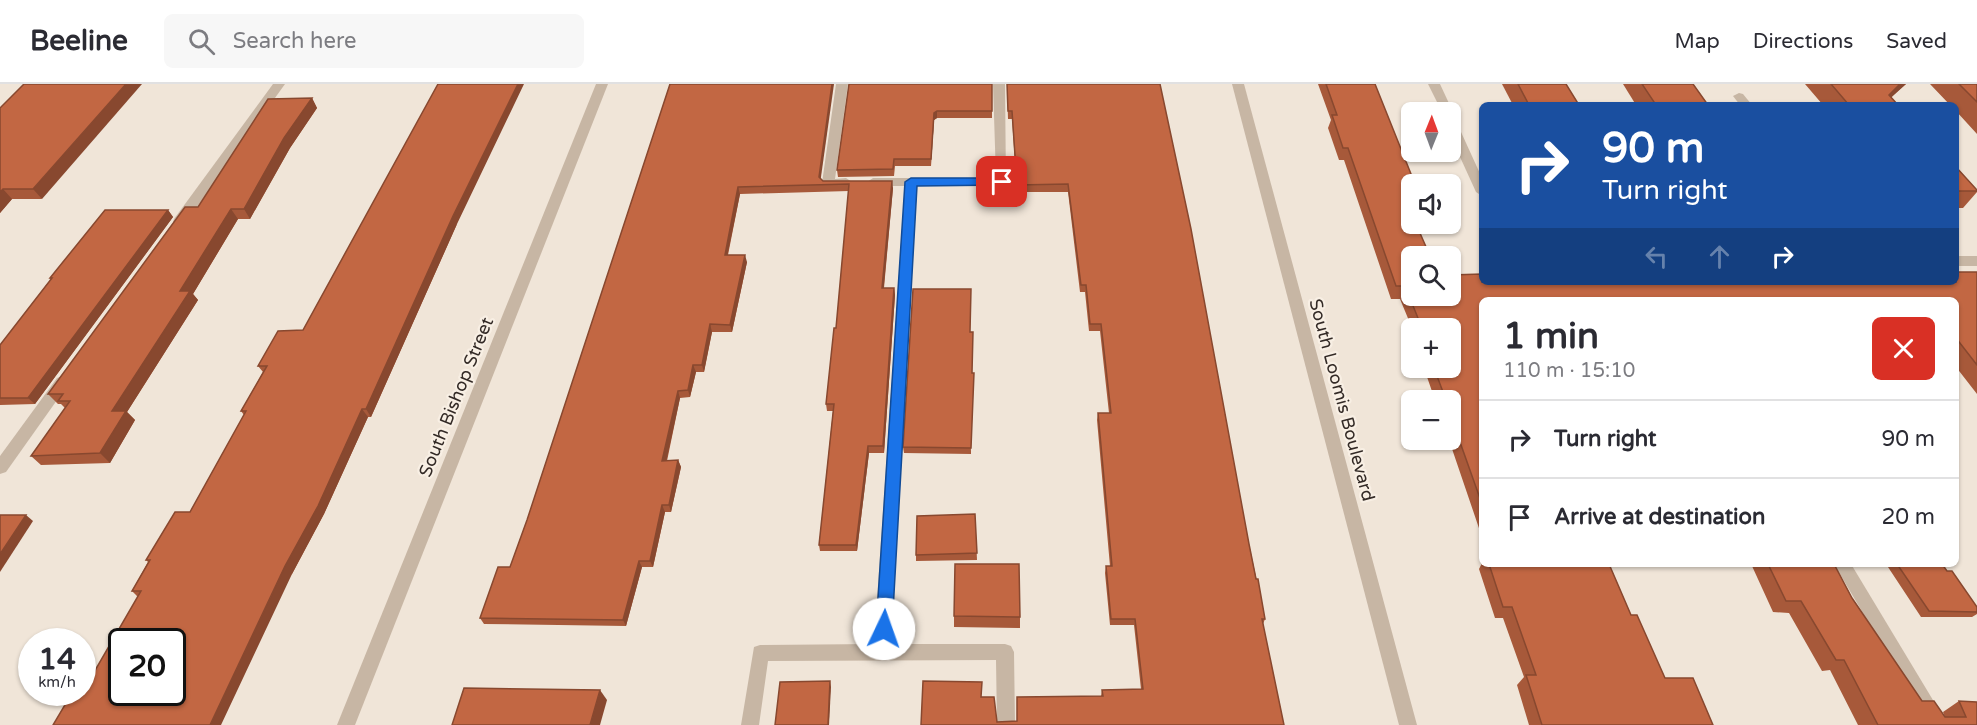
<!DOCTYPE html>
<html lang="en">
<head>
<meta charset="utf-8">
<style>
	:root { --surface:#fff; --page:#f7f7f7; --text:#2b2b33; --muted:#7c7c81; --line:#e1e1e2 }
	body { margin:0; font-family:"Varela Round",sans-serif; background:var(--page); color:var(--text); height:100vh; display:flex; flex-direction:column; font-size:22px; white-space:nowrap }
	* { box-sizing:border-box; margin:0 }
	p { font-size:20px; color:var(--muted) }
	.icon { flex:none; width:33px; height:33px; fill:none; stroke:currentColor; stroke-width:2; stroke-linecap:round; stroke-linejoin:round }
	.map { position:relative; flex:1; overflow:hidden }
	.panel { position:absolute; left:1479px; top:213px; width:480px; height:270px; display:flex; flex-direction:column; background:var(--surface); border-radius:9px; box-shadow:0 2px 4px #0004 }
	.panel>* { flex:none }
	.banner { position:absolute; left:1479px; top:18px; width:480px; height:183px; border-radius:9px; box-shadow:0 2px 4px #0004; background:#1a4fa0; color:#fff; overflow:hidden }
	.needle { width:39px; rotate:1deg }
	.controls { position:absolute; left:1401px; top:18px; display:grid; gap:12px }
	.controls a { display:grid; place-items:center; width:60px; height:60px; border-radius:9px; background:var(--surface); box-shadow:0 2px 4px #0004; font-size:30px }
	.speed { position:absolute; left:18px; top:544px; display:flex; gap:12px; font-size:30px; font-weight:700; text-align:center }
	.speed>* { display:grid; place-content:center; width:78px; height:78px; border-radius:50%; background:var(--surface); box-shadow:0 2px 4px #0004; line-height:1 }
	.speed small { font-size:15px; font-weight:400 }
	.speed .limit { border:3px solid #111; border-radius:9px; background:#fff; color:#111 }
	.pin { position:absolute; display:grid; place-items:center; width:51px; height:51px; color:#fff; margin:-26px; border-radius:12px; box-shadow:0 3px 9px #0006 }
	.me { position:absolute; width:66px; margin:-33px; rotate:3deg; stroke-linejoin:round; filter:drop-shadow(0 0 4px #0008) }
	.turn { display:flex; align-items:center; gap:21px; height:126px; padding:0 24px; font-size:27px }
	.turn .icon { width:78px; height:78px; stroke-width:2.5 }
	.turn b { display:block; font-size:42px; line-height:51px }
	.lanes { display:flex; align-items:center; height:57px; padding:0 24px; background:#0003; justify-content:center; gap:30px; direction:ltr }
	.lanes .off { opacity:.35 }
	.round { display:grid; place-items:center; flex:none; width:63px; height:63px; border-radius:9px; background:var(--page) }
	.summary { display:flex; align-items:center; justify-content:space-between; height:102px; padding:0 24px }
	h1 { font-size:36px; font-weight:800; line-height:45px }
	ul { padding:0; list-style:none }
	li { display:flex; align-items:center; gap:18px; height:78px; padding:0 24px; border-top:2px solid var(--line) }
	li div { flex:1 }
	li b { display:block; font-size:22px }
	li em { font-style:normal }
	header { display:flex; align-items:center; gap:36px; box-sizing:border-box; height:84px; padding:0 30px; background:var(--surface); border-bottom:2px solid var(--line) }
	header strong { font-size:28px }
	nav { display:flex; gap:33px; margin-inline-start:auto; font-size:21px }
	.search { width:420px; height:54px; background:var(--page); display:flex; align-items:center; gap:15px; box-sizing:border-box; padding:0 21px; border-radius:9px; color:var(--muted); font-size:22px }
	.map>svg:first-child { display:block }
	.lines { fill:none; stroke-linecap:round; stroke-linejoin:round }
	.minor { fill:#c7b6a4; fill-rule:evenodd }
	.wall { fill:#a7593a }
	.shaded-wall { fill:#88482f }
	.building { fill:#c26743; stroke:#88482f; stroke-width:1.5; fill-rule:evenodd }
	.route { fill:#1a73e8; stroke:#114b97; stroke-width:1.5 }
	.labels { text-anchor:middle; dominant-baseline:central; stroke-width:4.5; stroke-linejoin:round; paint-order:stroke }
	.street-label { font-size:18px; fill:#332a26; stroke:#f8efe4 }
</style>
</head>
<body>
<header>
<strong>Beeline</strong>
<div class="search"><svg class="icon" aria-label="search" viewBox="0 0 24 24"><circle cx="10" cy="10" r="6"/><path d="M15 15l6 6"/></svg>Search here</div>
<nav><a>Map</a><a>Directions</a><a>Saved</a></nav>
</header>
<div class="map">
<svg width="1977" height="641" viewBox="0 0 1977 641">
	<rect width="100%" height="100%" fill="#f0e5d8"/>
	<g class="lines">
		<!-- minor -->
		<g class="minor">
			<path d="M273 0H285L184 141H174L173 138 174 135Z"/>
			<path d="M596 0H608L355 641H337Z"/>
			<path d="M836 0H848L835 95 846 94 852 98C846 104 828 105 822 99Z"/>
			<path d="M993 0H1005L1006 101 917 102 891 560H1005L1011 562 1014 568 1015 641H997L996 576 768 577 759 641H741L754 563 760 561 874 560 905 102H873L867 98 873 94H996Z"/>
			<path d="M1232 0H1244L1417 641H1399Z"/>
			<path d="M1428 0H1440L1453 28 1451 30 1442 28Z"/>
			<path d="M1739 9 1743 10 1752 21H1740L1733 12Z"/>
			<path d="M1450 34 1456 37 1482 94V112L1476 108 1450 51Z"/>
			<rect x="1956" y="172" width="21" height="10"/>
			<path d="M62 292 67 294 69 298 67 302 6 388 0 390V372L57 294Z"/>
			<path d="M1834 480H1851L1948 641H1929Z"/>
		</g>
	</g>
	<!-- wall -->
	<g class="wall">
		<path d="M670 0 823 97 893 104 884 204H894L895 211 884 369H869L857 467H820L819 461 833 327H827L826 320 836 244 849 107 740 110 728 171 747 178 732 248H712L704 288H696L690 313 680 314 667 377 678 376 681 383 671 428H665L653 483H642L626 542 484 540 480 534 510 483 527 436Z"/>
		<path d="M849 0H992V34H937L934 36 931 82H895L894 92 838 93 837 86Z"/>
		<path d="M1007 0H1160L1249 460 1265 535 1263 540 1284 641H921L981 613 997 638 1017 637 1101 612 1102 606 1141 605 1134 541H1110L1105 489 1106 482H1110L1097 336 1098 329H1109L1100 247H1089L1085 208H1080L1068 108H1017L1012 35H1008Z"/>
		<path d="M1318 0H1375L1412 100V140H1421H1416L1412 212 1482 198 1977 188V310L1956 283V216H1482V453L1449 356H1450V316H1435L1426 290 1428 286 1427 284H1450V244H1412L1400 215H1391L1344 76H1339L1328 44 1331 36Z"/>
		<path d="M1502 0H1566L1579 21H1513Z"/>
		<path d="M1623 0H1693L1708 21H1636Z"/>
		<path d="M1805 0H1906L1891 13 1898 21H1823Z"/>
		<path d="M1930 0H1977V50L1956 27V21H1950Z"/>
		<path d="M312 14 317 24 290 64 250 135H238L193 210 198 216 127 328 135 336 110 379 41 381 31 372 65 324 61 320H58L48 310 198 123Z"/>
		<path d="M0 24 42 115H12L0 129Z"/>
		<path d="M1956 83 1977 106V108L1963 124H1956Z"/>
		<path d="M168 126 173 133 35 320 0 321V261L51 195 50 194Z"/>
		<path d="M457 140 371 333H368L324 430 292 490 82 609 138 513 132 507 148 478 146 476 190 428 244 331 241 327 263 288 258 282 303 246Z"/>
		<path d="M970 248 971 370 904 369 903 363Z"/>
		<path d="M975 430 977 476 916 477V471Z"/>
		<path d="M1482 479 1609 480 1631 531 1665 594 1713 641H1529L1517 601 1524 593 1503 534H1495L1479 485Z"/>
		<path d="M1753 480H1834L1852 514 1922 617 1945 633 1943 628 1959 617 1977 641H1858L1830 586 1822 587 1789 529 1773 528 1752 482Z"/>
		<path d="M1886 480H1942L1947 487 1977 523V530L1972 533H1921Z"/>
		<path d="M954 532 1020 533V544L954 543Z"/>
	</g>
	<!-- shaded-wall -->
	<g class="shaded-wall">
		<path d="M126 0H142L42 115 33 105Z"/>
		<path d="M518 0H524L457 140 371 333 366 325 453 132Z"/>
		<path d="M832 0H834L820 100 819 93Z"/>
		<path d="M1900 0H1906L1883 21 1889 11Z"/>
		<path d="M312 14 317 24 290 64 250 135 244 125 284 54Z"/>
		<path d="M937 27V34L934 36 931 82 934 29Z"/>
		<path d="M892 97 893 104 883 211 882 204Z"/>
		<path d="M738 103 740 110 726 178 725 171Z"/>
		<path d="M3 105 12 115 0 129V108Z"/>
		<path d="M231 125 238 135 193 210 198 216 127 328 135 336 110 379 100 369 112 327 180 207Z"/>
		<path d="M168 126 173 133 35 320 28 314Z"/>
		<path d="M745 171 747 178 732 248 730 241Z"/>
		<path d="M894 204 895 211 884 369 883 362Z"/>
		<path d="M710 240 712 248 704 288 702 281Z"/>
		<path d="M693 281 696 288 690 313 688 306Z"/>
		<path d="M678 307 680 314 665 383 662 377Z"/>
		<path d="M362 325 368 333 324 430 292 490 221 641H210L285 482Z"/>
		<path d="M868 362 869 369 857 467 856 461Z"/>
		<path d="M678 376 681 383 671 428 669 421Z"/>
		<path d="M662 421 665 428 653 483 650 477Z"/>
		<path d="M26 431 33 437 0 488V470Z"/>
		<path d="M639 477 642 483 626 542 623 536Z"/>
		<path d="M830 597 831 603 829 641H828Z"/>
		<path d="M600 606 607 616 600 641H590Z"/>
	</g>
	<!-- building -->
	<g class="building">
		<path d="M24 0H126L33 105H3L0 108V24Z"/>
		<path d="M438 0H518L453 132 366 325H362L318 422 285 482 210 641H53L72 609H82L141 507H132L150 476H146L175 428H190L246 327H241L267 282H258L278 247 303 246ZM122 558H172V609H122Z"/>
		<path d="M670 0H832L819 93 823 97H892L882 204H894L883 362H868L856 461H819L834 320H826L834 244H836L849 100 738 103 725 171H745L730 241 710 240 702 281H693L688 306 678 307 662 377 678 376 669 421H662L650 477H639L623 536 480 534 498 483H510L527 436Z"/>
		<path d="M849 0H992V27H937L934 29 931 75H894L893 85 837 86Z"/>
		<path d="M1007 0H1160L1191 145 1249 460 1256 495H1258L1265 535H1262L1284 641H921L923 597 982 598 981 613H994L997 638 1017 637V613L1103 612 1102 606 1143 605 1135 535H1111L1106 482H1112L1098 329H1111L1101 240H1090L1086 201H1081L1068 100 1017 101 1012 27H1008Z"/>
		<path d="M1326 0H1375L1415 100H1412V140H1416L1430 172H1412V212H1450V191L1482 190V198H1956V188H1977V281L1956 254V216H1482V420L1450 330V316H1446L1434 284H1450V244H1422L1405 202H1396L1348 64H1343L1332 31H1337Z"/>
		<path d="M1518 0H1566L1579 21H1529Z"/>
		<path d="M1642 0H1693L1708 21H1656Z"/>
		<path d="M1831 0H1900L1889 11 1898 21H1849Z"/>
		<path d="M1959 0H1977V18Z"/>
		<path d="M312 14 284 54 244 125H231L180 207H190L112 327H126L100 369 31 372 70 317H58L63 310H48L185 123H198L268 15Z"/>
		<path d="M1956 83 1977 106V107H1956Z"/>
		<path d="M105 126H168L28 314H0V261L52 194H50Z"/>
		<path d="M913 205H971L970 248H973L972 289H974L971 364 903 363Z"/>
		<path d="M975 430 977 469 916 471 917 432Z"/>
		<path d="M0 431H26L0 470Z"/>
		<path d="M955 480H1019L1020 533 954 532Z"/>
		<path d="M1489 480H1609L1631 531H1637L1665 594H1693L1713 641H1542L1526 591H1536L1512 523H1503Z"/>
		<path d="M1768 480H1834L1852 514 1922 617H1934L1945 633H1966L1959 617 1977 618V641H1878L1844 576H1836L1801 517H1786Z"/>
		<path d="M1897 480H1942L1947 487H1952L1977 523V528L1929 527Z"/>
		<path d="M830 597 828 641H775L780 598Z"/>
		<path d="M464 604 600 606 590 641H452Z"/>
	</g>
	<!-- route -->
	<path class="route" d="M911 94H1002L1007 98 1002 101 917 102 892 545 889 550 884 552 878 550 876 545 905 98Z"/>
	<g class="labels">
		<!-- street labels -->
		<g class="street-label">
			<text transform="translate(456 313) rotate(-68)">South Bishop Street</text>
			<text transform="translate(1342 316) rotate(75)">South Loomis Boulevard</text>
		</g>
	</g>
</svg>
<div class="controls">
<a><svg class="needle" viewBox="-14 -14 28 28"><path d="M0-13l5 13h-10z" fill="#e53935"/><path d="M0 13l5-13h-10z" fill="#7c7c81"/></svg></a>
<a><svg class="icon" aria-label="sound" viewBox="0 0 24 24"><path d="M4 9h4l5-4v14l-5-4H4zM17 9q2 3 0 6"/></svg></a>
<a><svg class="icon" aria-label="search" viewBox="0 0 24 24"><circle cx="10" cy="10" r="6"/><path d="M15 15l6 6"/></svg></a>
<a>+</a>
<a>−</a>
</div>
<div class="speed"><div>14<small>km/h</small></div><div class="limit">20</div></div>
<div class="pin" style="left:1002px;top:98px;background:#d93025"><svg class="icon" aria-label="arrive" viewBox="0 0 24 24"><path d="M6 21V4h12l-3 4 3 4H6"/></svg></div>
<svg class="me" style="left:884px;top:545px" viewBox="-20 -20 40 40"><circle r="19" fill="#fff"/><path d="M0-13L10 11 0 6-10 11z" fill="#1a73e8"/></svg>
<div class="banner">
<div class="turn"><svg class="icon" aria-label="right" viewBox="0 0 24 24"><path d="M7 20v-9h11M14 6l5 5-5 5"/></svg><div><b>90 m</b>Turn right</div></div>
<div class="lanes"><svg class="icon off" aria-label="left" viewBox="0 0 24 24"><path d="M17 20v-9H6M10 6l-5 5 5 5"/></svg><svg class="icon off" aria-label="ahead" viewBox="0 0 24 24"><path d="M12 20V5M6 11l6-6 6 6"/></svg><svg class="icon" aria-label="right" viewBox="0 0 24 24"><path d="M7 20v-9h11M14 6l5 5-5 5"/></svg></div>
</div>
<section class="panel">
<div class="summary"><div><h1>1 min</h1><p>110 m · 15:10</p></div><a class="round" style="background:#d93025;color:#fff"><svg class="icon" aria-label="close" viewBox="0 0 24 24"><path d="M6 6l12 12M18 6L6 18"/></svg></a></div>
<ul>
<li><svg class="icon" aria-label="right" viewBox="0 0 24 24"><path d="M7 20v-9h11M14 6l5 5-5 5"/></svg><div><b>Turn right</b></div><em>90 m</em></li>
<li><svg class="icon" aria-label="arrive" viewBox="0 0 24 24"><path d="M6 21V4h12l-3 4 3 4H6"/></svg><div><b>Arrive at destination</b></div><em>20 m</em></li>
</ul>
</section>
</div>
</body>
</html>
